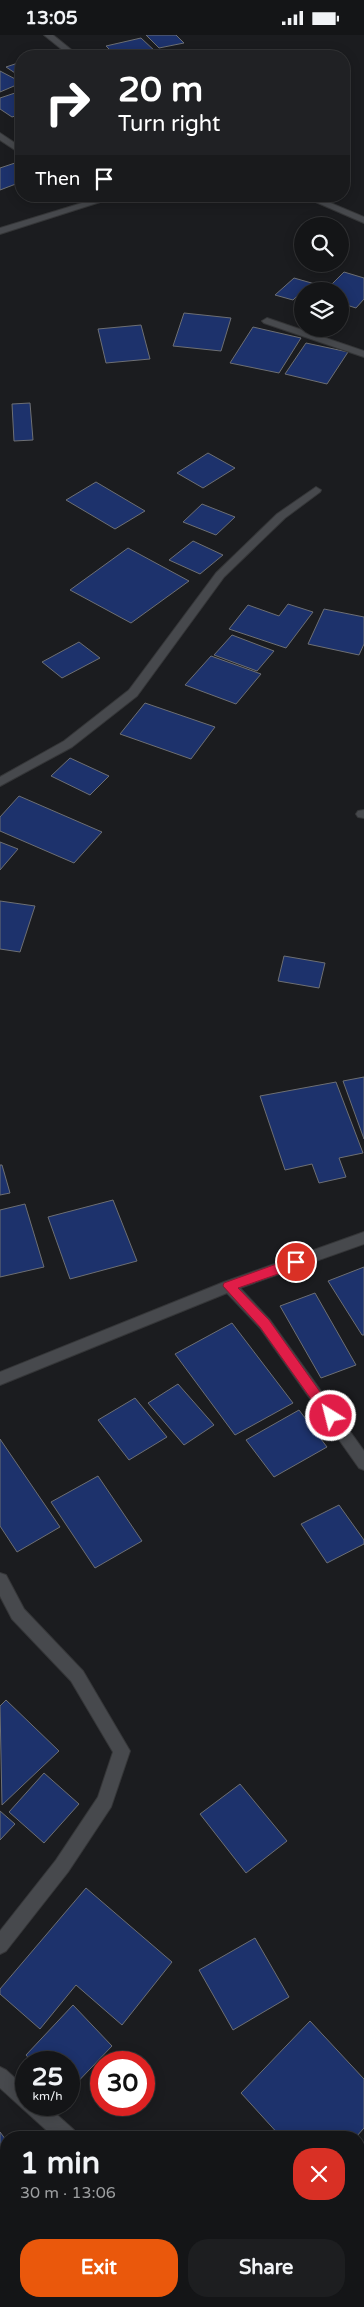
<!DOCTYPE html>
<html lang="en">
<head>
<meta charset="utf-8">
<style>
	:root { --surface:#141517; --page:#1d1e20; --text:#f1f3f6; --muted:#9d9fa1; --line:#333436; --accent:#ea580c }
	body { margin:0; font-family:"Varela Round",sans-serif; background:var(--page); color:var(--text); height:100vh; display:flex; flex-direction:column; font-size:19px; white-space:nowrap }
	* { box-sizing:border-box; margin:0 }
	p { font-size:16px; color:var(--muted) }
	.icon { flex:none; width:28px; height:28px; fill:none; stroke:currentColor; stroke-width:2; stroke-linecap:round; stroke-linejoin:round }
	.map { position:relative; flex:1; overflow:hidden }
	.side { position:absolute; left:0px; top:2096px; width:365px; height:176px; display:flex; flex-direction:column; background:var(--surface); border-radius:20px 20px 0 0; box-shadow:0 2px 12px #0003,0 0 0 1px var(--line) }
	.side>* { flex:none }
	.hud { position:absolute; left:15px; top:15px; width:335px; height:152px; border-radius:20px; box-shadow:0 2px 12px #0003,0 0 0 1px var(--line); background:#202124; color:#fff; overflow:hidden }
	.controls { position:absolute; left:294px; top:182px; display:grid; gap:10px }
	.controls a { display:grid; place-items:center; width:55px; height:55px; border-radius:50%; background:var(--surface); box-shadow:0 2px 12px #0003,0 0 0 1px var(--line); font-size:25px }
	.speed { position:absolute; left:15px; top:2016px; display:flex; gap:10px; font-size:25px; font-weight:700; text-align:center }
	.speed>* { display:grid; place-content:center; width:65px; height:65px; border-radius:50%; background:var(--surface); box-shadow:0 2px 12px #0003,0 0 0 1px var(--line); line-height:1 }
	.speed small { font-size:12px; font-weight:400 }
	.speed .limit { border:8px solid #d22; background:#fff; color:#111 }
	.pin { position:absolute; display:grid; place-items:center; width:42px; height:42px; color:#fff; margin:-21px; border:2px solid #fff; border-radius:50%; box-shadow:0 1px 5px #0007 }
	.me { position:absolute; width:55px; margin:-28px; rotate:324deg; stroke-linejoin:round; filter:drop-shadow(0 0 4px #0008) }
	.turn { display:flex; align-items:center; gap:18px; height:105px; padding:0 20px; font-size:22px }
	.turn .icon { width:65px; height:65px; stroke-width:2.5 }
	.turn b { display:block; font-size:35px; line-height:42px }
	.then { display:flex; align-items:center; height:48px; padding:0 20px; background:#0003; gap:10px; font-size:19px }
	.round { display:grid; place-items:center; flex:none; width:52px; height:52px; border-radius:20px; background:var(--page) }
	.overview { display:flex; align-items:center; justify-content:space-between; height:85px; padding:0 20px }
	h1 { font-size:30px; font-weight:800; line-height:38px }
	.button { display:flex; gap:10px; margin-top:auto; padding:10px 20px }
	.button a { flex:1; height:58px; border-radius:20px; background:var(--accent); color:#fff; font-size:20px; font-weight:800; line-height:58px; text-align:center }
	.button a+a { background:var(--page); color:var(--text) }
	.status { display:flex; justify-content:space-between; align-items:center; height:35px; padding:0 25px; background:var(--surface); direction:ltr }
	.status svg { height:14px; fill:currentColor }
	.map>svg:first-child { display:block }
	.building { fill:#1d326c; stroke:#6d6f73 }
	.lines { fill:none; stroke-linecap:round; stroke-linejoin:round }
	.minor-casing { stroke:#353638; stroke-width:2 }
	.minor { fill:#47494d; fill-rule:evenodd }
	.route { fill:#e11d48; stroke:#92132f }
</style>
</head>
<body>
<div class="status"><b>13:05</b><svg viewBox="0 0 49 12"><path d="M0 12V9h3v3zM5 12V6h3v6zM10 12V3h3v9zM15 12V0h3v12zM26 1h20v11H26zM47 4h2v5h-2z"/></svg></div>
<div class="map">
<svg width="364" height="2272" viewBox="0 0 364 2272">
	<rect width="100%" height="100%" fill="#1b1c1f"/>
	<!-- building -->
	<g class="building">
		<path d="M146 0H176L184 8 159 13Z"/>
		<path d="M141 3 156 17 137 21H116L106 11Z"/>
		<path d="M21 27V42L6 32Z"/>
		<path d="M0 36 21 47V48L0 57Z"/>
		<path d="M21 56V79L12 82 0 74V63Z"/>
		<path d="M18 127 21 130V147L0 155V133Z"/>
		<path d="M344 237 364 243V264L356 273 340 268V256H325Z"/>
		<path d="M294 243 322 251 318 256H302V260L299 259 293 265 275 260Z"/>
		<path d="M184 278 231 283 221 316 173 311Z"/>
		<path d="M141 290 150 324 106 328 98 294Z"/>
		<path d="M253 292 301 303 279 338 230 328Z"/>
		<path d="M306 308 348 317 327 349 285 339Z"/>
		<path d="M30 368 33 405 14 406 12 369Z"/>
		<path d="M208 418 235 433 203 453 177 438Z"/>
		<path d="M96 447 145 476 115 494 66 465Z"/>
		<path d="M202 469 235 482 216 500 183 487Z"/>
		<path d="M193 506 223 520 200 539 169 525Z"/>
		<path d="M128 513 189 546 131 588 70 555Z"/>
		<path d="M288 569 313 577 286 613 229 594 248 570 279 581Z"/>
		<path d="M324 574 364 582V609L359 620 308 609Z"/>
		<path d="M232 600 274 616 257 636 214 620Z"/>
		<path d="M79 607 100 623 62 643 42 627Z"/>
		<path d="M211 621 261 639 236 669 185 650Z"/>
		<path d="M145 668 215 692 191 724 120 699Z"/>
		<path d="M70 723 109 741 90 760 51 741Z"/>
		<path d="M19 761 102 797 74 828 0 796V782Z"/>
		<path d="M0 807 18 814 0 835Z"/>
		<path d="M0 866 35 871 20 917 0 914Z"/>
		<path d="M284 921 325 928 319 953 278 946Z"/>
		<path d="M364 1042V1104L343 1046Z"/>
		<path d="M336 1047 363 1118 339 1123 346 1142 319 1148 312 1129 285 1135 260 1061Z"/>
		<path d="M0 1130H2L10 1158 0 1160Z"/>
		<path d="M113 1165 137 1226 70 1244 48 1182Z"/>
		<path d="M25 1169 44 1232 0 1242V1175Z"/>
		<path d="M364 1232V1300H362L328 1246Z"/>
		<path d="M315 1258 356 1330 321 1343 280 1271Z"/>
		<path d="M232 1288 293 1368 235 1400 175 1319Z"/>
		<path d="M178 1349 214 1390 184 1410 148 1368Z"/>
		<path d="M135 1363 167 1402 129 1425 98 1385Z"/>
		<path d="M299 1375 327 1412 274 1442 246 1405Z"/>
		<path d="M0 1404 60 1492 17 1517 0 1491Z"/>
		<path d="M98 1441 142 1506 95 1533 51 1467Z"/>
		<path d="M339 1470 364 1505V1509L327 1528 301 1489Z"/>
		<path d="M6 1665 59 1716 2 1770 0 1671Z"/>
		<path d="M44 1738 79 1769 44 1808 9 1777Z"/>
		<path d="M240 1749 287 1806 246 1838 200 1779Z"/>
		<path d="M0 1776 15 1789 0 1805Z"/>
		<path d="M86 1853 172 1927 122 1990 76 1950 40 1994 0 1959V1954Z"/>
		<path d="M255 1903 289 1962 233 1995 199 1935Z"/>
		<path d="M73 1970 112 2011 69 2056V2028H33L26 2020Z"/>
		<path d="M310 1986 364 2044V2093L356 2102H281L241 2058Z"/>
		<path d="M0 2097 6 2105V2192L0 2199Z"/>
		<path d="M6 2229V2266H68L61 2272H0V2234Z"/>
		<path d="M94 2266H153L158 2272H89Z"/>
	</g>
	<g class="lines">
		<defs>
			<g id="minor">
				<path d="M44 0H53L79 21H70Z"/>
				<path d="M0 98 21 112V119L0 105Z"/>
				<path d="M105 161H119L0 199V193Z"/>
				<path d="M302 161H314L364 182V188Z"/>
				<path d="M267 283 364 316V322L264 288 262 286Z"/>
				<path d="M316 452 321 455 320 457 285 483 224 542 137 661 72 712 0 751V742L64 706 129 655 216 538 277 479Z"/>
				<path d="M364 775V783L358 782 356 779 358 776Z"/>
				<path d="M364 1197V1209L240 1253 270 1285 364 1416V1435L359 1433 260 1293 227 1258 0 1350V1337L224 1247Z"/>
				<path d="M0 1538 6 1540 24 1574 83 1636 130 1716 111 1772 68 1837 6 1916 0 1919V1896L56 1825 98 1762 113 1717 71 1646 12 1584 0 1561Z"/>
				<path d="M0 2032 6 2035 26 2053V2070H46L74 2095 76 2102H54L0 2053Z"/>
				<path d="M235 2266H257L260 2272H238Z"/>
			</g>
		</defs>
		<!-- minor casing -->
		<use href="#minor" class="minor-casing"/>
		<!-- minor -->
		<use href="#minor" class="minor"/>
	</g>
	<!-- route -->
	<path class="route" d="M296 1222 302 1227 301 1231 238 1253 269 1285 335 1378 337 1381 335 1385H326L260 1292 223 1251 224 1248Z"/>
</svg>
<div class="controls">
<a><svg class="icon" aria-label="search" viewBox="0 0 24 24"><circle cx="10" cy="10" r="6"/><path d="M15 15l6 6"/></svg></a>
<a><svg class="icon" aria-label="layers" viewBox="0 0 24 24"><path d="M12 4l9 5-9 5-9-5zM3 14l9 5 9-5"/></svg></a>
</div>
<div class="speed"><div>25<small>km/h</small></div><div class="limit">30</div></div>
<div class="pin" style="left:296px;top:1227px;background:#d93025"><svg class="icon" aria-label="arrive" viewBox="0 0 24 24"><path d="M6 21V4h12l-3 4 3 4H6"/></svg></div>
<svg class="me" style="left:331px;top:1381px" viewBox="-20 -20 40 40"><circle r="17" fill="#e11d48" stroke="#fff" stroke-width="3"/><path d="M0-11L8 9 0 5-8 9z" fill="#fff"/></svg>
<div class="hud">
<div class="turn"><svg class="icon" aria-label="right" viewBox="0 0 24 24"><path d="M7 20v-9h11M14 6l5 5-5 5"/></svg><div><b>20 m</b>Turn right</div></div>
<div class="then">Then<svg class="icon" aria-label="arrive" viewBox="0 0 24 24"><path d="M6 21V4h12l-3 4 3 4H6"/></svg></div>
</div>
<section class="side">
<div class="overview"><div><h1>1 min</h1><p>30 m · 13:06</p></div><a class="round" style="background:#d93025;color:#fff"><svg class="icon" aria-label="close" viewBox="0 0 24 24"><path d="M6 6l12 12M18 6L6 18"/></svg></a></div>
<div class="button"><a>Exit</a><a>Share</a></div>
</section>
</div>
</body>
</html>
